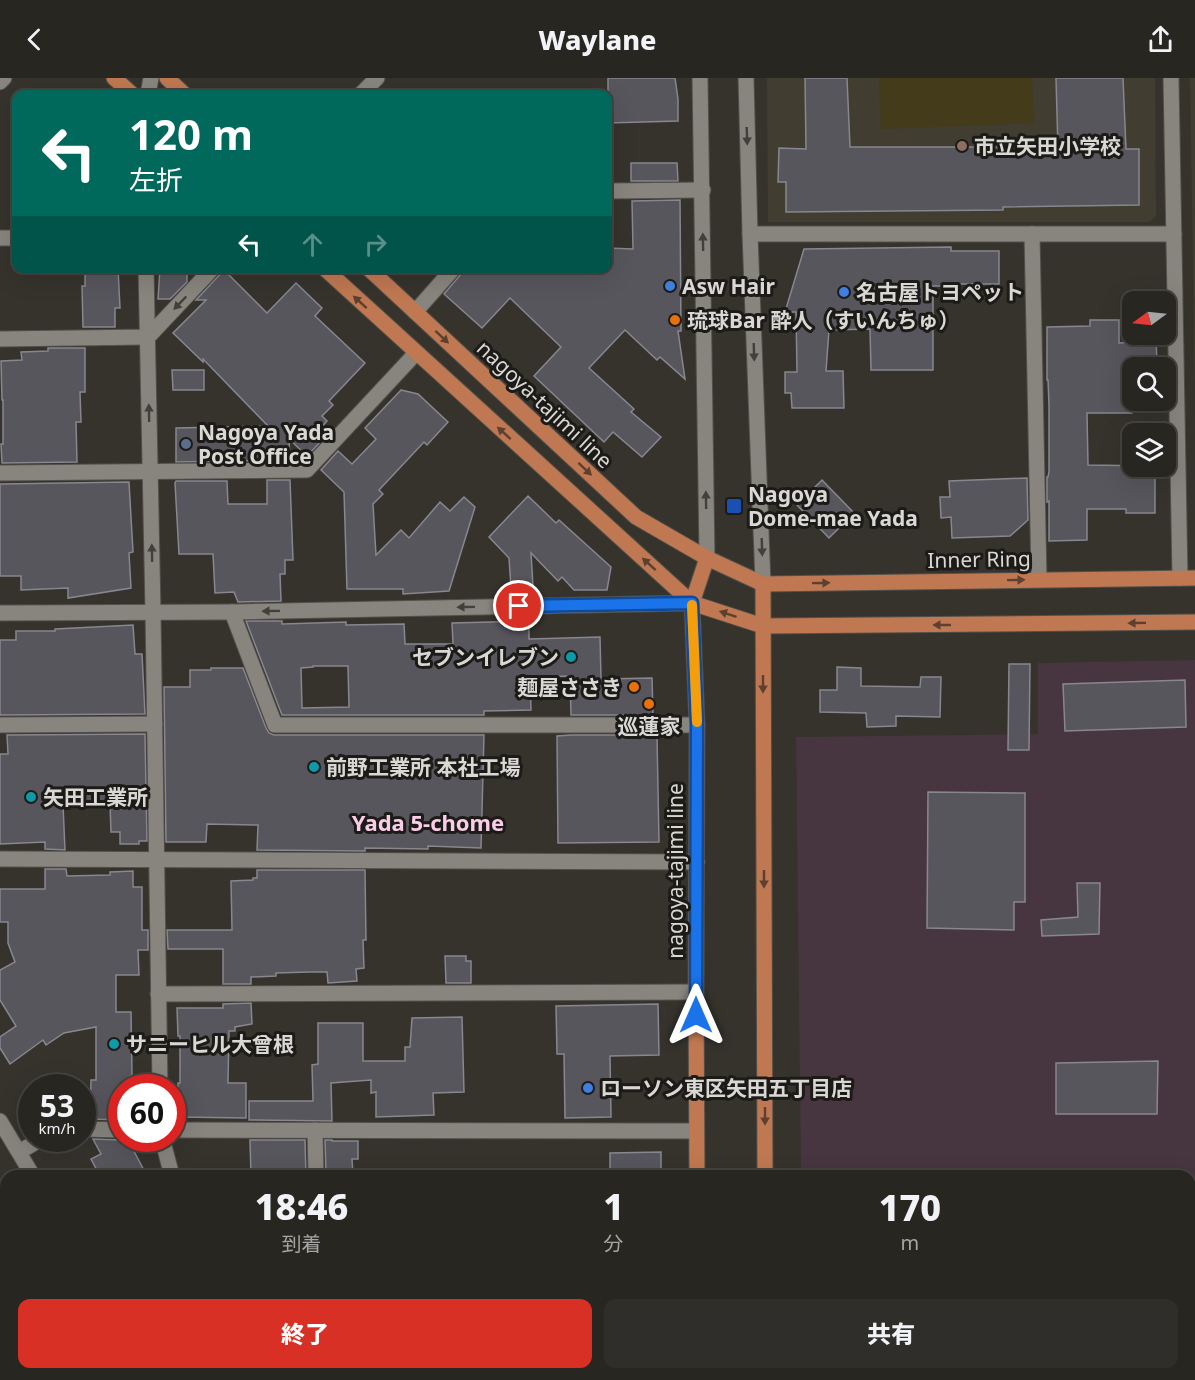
<!DOCTYPE html>
<html lang="ja">
<head>
<meta charset="utf-8">
<style>
	:root { --surface:#282621; --page:#302e2a; --text:#f1f3f6; --muted:#a5a5a5; --line:#44433f; --accent:#d93025 }
	body { margin:0; font-family:"Noto Sans","Noto Sans JP",sans-serif; background:var(--page); color:var(--text); height:100vh; display:flex; flex-direction:column; font-size:22px; white-space:nowrap }
	* { box-sizing:border-box; margin:0 }
	p { font-size:20px; color:var(--muted) }
	.icon { flex:none; width:33px; height:33px; fill:none; stroke:currentColor; stroke-width:2; stroke-linecap:round; stroke-linejoin:round }
	.map { position:relative; flex:1; overflow:hidden }
	.sheet { position:absolute; left:0px; top:1092px; width:1196px; height:210px; display:flex; flex-direction:column; background:var(--surface); border-radius:18px 18px 0 0; box-shadow:0 6px 24px #0002,0 0 0 2px var(--line) }
	.sheet>* { flex:none }
	.banner { position:absolute; left:12px; top:12px; width:600px; height:183px; border-radius:12px; box-shadow:0 6px 24px #0002,0 0 0 2px var(--line); background:#00695c; color:#fff; overflow:hidden }
	.needle { width:39px; rotate:255deg }
	.tools { position:absolute; left:1122px; top:213px; display:grid; gap:12px }
	.tools a { display:grid; place-items:center; width:54px; height:54px; border-radius:12px; background:var(--surface); box-shadow:0 6px 24px #0002,0 0 0 2px var(--line); font-size:30px }
	.speed { position:absolute; left:18px; top:996px; display:flex; gap:12px; font-size:30px; font-weight:700; text-align:center }
	.speed>* { display:grid; place-content:center; width:78px; height:78px; border-radius:50%; background:var(--surface); box-shadow:0 6px 24px #0002,0 0 0 2px var(--line); line-height:1 }
	.speed small { font-size:15px; font-weight:400 }
	.speed .limit { border:9px solid #d22; background:#fff; color:#111 }
	.pin { position:absolute; display:grid; place-items:center; width:51px; height:51px; color:#fff; margin:-26px; border:3px solid #fff; border-radius:50%; box-shadow:0 2px 6px #0007 }
	.me { position:absolute; width:66px; margin:-33px; rotate:0deg; stroke-linejoin:round; filter:drop-shadow(0 0 4px #0008) }
	.turn { display:flex; align-items:center; gap:21px; height:126px; padding:0 18px; font-size:27px }
	.turn .icon { width:78px; height:78px; stroke-width:2.5 }
	.turn b { display:block; font-size:42px; line-height:51px }
	.lanes { display:flex; align-items:center; height:57px; padding:0 18px; background:#0003; justify-content:center; gap:30px; direction:ltr }
	.lanes .off { opacity:.35 }
	.eta { display:flex; justify-content:space-evenly; align-items:center; height:102px; text-align:center }
	.eta b { font-size:36px; font-weight:800; line-height:42px }
	.button { display:flex; gap:12px; margin-top:auto; padding:12px 18px }
	.button a { flex:1; height:69px; border-radius:12px; background:var(--accent); color:#fff; font-size:24px; font-weight:800; line-height:69px; text-align:center }
	.button a+a { background:var(--page); color:var(--text) }
	header { display:flex; justify-content:space-between; align-items:center; height:78px; padding:0 18px; background:var(--surface); font-size:27px; font-weight:800 }
	.map>svg:first-child { display:block }
	.industrial { fill:#47353f }
	.built { fill:#413d30 }
	.sand { fill:#433b1a }
	.building { fill:#57565d; stroke:#88878f; stroke-width:1.5; fill-rule:evenodd }
	.lines { fill:none; stroke-linecap:round; stroke-linejoin:round }
	.minor-casing { stroke:#52504a; stroke-width:17 }
	.major-casing { stroke:#52504a; stroke-width:17 }
	.minor { stroke:#87857d; stroke-width:15 }
	.major { stroke:#bf7851; stroke-width:15 }
	.oneway { fill:#41403b }
	.oneway2 { fill:#5d402f }
	.route-casing { stroke:#114b97; stroke-width:15 }
	.route { stroke:#1a73e8; stroke-width:10 }
	.slow { stroke:#f59e0b; stroke-width:10 }
	.education-dot { fill:#8d6e63; stroke:#1c1b18; stroke-width:2 }
	.shop-dot { fill:#3f7fe0; stroke:#1c1b18; stroke-width:2 }
	.food-dot { fill:#e8710a; stroke:#1c1b18; stroke-width:2 }
	.service-dot { fill:#5c6f8a; stroke:#1c1b18; stroke-width:2 }
	.transit-dot { fill:#1a4fb4; stroke:#1c1b18; stroke-width:2 }
	.culture-dot { fill:#0f9aa8; stroke:#1c1b18; stroke-width:2 }
	.labels { text-anchor:middle; dominant-baseline:central; stroke-width:6; stroke-linejoin:round; paint-order:stroke }
	.poi-label { font-size:21px; font-weight:bold; fill:#d9d8d4; stroke:#1c1b18; text-anchor:start }
	.street-label { font-size:21px; fill:#d9d8d4; stroke:#1c1b18 }
	.neighbourhood-label { font-size:22px; font-weight:bold; fill:#f9cde8; stroke:#1c1b18 }
</style>
</head>
<body>
<header><svg class="icon" aria-label="back" viewBox="0 0 24 24"><path d="M15 5l-7 7 7 7"/></svg>Waylane<svg class="icon" aria-label="share" viewBox="0 0 24 24"><path d="M12 15V3M7 8l5-5 5 5M5 13v7h14v-7"/></svg></header>
<div class="map">
<svg width="1195" height="1302" viewBox="0 0 1195 1302">
	<rect width="100%" height="100%" fill="#35332c"/>
	<!-- industrial -->
	<path class="industrial" d="M1195 582V1302H804V1296H1190V1098H801L796 659 1038 656V585Z"/>
	<!-- built -->
	<g class="built">
		<path d="M767 0H1155L1156 137 1150 144H768Z"/>
		<path d="M1190 0H1195V313Z"/>
	</g>
	<!-- sand -->
	<path class="sand" d="M879 0H1032L1034 45 881 51Z"/>
	<!-- building -->
	<g class="building">
		<path d="M608 0H675L678 21V43L608 45Z"/>
		<path d="M805 0H847L850 69H1002V73L1058 72 1056 0H1123L1126 71H1139V127L1003 129V132L786 134V104H778L779 70 806 71Z"/>
		<path d="M631 85H677L678 103H631Z"/>
		<path d="M680 122 681 253H678L685 301 660 279 657 282 625 252 589 290 634 331 631 334 661 359 642 379 613 354 604 364 534 298 561 269 510 220 482 250 444 216 461 196 465 190H608V170L633 171 632 123Z"/>
		<path d="M951 169V173H999V206H951V208H933V292H871L870 251 829 252 826 293H843L844 330H792L791 315H785V294H797L796 234H785L804 171Z"/>
		<path d="M85 190H118L120 230H115V249H83L82 208H85Z"/>
		<path d="M160 190H187V204L170 221H158Z"/>
		<path d="M224 192 267 235 296 205 322 230 315 238 365 285 329 323 333 327 322 338 327 343 318 353 324 360 307 378 289 361 290 382 176 384V350L268 348 203 281V284L173 255 206 222H196Z"/>
		<path d="M1090 242H1119V265L1156 263 1157 282 1132 283V335H1087L1088 387 1155 388V435H1126V431H1087V462L1049 463V423L1047 424V399H1048L1049 393V327L1048 302H1047V249L1090 248Z"/>
		<path d="M48 270H85V314H80L81 344H76L77 384 2 385 1 366H3V322H2L1 283 22 282 21 274 48 273Z"/>
		<path d="M172 292H204V312H173Z"/>
		<path d="M401 312 418 316 448 344 427 367 424 364 379 412 383 416 373 426 376 477 401 452 409 460 440 424 450 433 464 419 475 429 449 513 403 516V511H347L344 414 321 392 338 373 352 386 376 361 365 350Z"/>
		<path d="M1027 400 1028 442 1010 458 952 460 951 439 941 440 940 419H950L949 403Z"/>
		<path d="M267 402H290L293 482H285V496H280L281 523 238 524 234 514 215 515 213 476H179L175 405 176 403H227L228 426H267Z"/>
		<path d="M822 402 854 435 829 460 797 427Z"/>
		<path d="M129 404 133 474 129 475 131 510 68 520V510L21 512V498H0V406Z"/>
		<path d="M528 418 556 445 559 442 611 489 607 512H574L562 499 558 503 531 475 533 508 511 509 509 480 489 459Z"/>
		<path d="M246 543H282V546L346 544V547L404 546 405 566H453L452 545 529 543V561L600 559 601 601 652 600 653 637H571L570 598 530 599 531 632 484 633V637H282ZM313 588H348L349 629 302 630 301 590 313 589Z"/>
		<path d="M133 547 135 576H142L145 636 0 637V562H16V553H55V551Z"/>
		<path d="M1009 586H1030L1029 672H1008Z"/>
		<path d="M837 589 861 590V608L920 609 921 599H941L940 639 896 638V648L867 649 866 635 820 634V612H837Z"/>
		<path d="M211 590H243L266 650 269 655 274 657H484L481 770 428 768V771L365 770V773L257 772 258 747 207 746 206 764H166L164 609H190V592H211Z"/>
		<path d="M1185 602 1186 649 1065 653 1063 606Z"/>
		<path d="M145 656 147 763H139V766H120V754H111L110 726 63 727 65 772 45 771V764L0 766V676H8L7 657Z"/>
		<path d="M571 657H657L659 764 558 765 557 658Z"/>
		<path d="M928 714 1025 715V824H1014V852L927 850Z"/>
		<path d="M45 791H66L67 798 110 797V794L133 793V809H142V852H148V872H138L139 897H116V934H131L132 998H130V1010H122V1042L90 1041 91 1002H96V949L64 955 46 967 43 962 10 986 0 970V959L16 948 0 922V892L15 884 8 865V844H0V811H45Z"/>
		<path d="M257 792H365L366 862H363L364 890 356 891 357 903 328 905 327 894H309L276 895V898L251 899V906H223V871H168L167 852H232L231 803 253 802V800H257Z"/>
		<path d="M1077 805H1100L1099 856 1042 858 1041 842 1078 839Z"/>
		<path d="M445 878H466V883H471V905H446Z"/>
		<path d="M251 925 252 946 235 949V953H229L228 1005H246V1040L177 1039 178 1005H180V958H178L177 930H223V926Z"/>
		<path d="M658 926 659 977 610 978 611 1039 565 1040 564 976H557L556 928Z"/>
		<path d="M462 939 464 1014 433 1015 434 1037 376 1039V1014L371 1015V1002L331 1005 332 1043 249 1042V1023H313L312 987 318 986V945H363V983H405V969H410L412 940Z"/>
		<path d="M1158 983 1157 1036H1056V985Z"/>
		<path d="M127 1060 147 1098H100L91 1081 101 1076 93 1061 122 1062Z"/>
		<path d="M250 1062H305L306 1098H251Z"/>
		<path d="M325 1062H332V1063H358V1081H352L353 1096 326 1097Z"/>
		<path d="M661 1074V1098H610V1075Z"/>
	</g>
	<g class="lines">
		<defs>
			<g id="minor">
				<path d="M700 0 707 480"/>
				<path d="M746 0 750 156 763 506"/>
				<path d="M1171 0 1180 500"/>
				<path d="M0 4 4 0"/>
				<path d="M148 16 151 0"/>
				<path d="M361 16 377 0"/>
				<path d="M608 113 703 112"/>
				<path d="M750 156H1174"/>
				<path d="M1032 156 1039 501"/>
				<path d="M0 160H16"/>
				<path d="M146 190 153 534 160 1010"/>
				<path d="M415 234 454 190"/>
				<path d="M0 261 148 259 213 190"/>
				<path d="M0 395 307 392 416 275"/>
				<path d="M232 534 275 647H697"/>
				<path d="M0 535 232 534 692 525"/>
				<path d="M0 647 155 646"/>
				<path d="M0 781 697 784"/>
				<path d="M158 916 696 914"/>
				<path d="M0 1043 33 1098"/>
				<path d="M82 1051 122 1052"/>
				<path d="M172 1052 696 1053"/>
				<path d="M315 1052 316 1098"/>
				<path d="M162 1060 172 1098"/>
				<path d="M19 1074 43 1060"/>
				<path d="M0 1119 6 1120"/>
				<path d="M0 1244H6"/>
				<path d="M113 1296V1302"/>
				<path d="M217 1296 219 1302"/>
			</g>
			<g id="major">
				<path d="M114 0 132 16"/>
				<path d="M167 0 184 16"/>
				<path d="M324 190 692 525 763 548 1195 544"/>
				<path d="M368 190 636 439 707 480 763 506 1195 500"/>
				<path d="M763 506 765 1098"/>
				<path d="M697 1098 696 914 697 647 692 525 707 480"/>
				<path d="M701 1296V1302"/>
				<path d="M766 1296V1302"/>
			</g>
		</defs>
		<!-- minor casing -->
		<use href="#minor" class="minor-casing"/>
		<!-- major casing -->
		<use href="#major" class="major-casing"/>
		<!-- minor -->
		<use href="#minor" class="minor"/>
		<!-- major -->
		<use href="#major" class="major"/>
	</g>
	<!-- one-way arrows -->
	<defs><path id="oneway-solid" d="M-6-.8H1V-3.2L6.5 0L1 3.2V.8H-6Z" transform="scale(1.5)"/></defs>
	<g class="oneway">
		<use href="#oneway-solid" transform="translate(747 58) rotate(88)"/>
		<use href="#oneway-solid" transform="translate(703 164) rotate(-91)"/>
		<use href="#oneway-solid" transform="translate(180 225) rotate(134)"/>
		<use href="#oneway-solid" transform="translate(754 274) rotate(88)"/>
		<use href="#oneway-solid" transform="translate(149 335) rotate(-91)"/>
		<use href="#oneway-solid" transform="translate(706 422) rotate(-91)"/>
		<use href="#oneway-solid" transform="translate(762 469) rotate(88)"/>
		<use href="#oneway-solid" transform="translate(152 475) rotate(-91)"/>
		<use href="#oneway-solid" transform="translate(466 529) rotate(179)"/>
		<use href="#oneway-solid" transform="translate(271 533) rotate(179)"/>
	</g>
	<g class="oneway2">
		<use href="#oneway-solid" transform="translate(360 224) rotate(-138)"/>
		<use href="#oneway-solid" transform="translate(442 259) rotate(43)"/>
		<use href="#oneway-solid" transform="translate(504 355) rotate(-138)"/>
		<use href="#oneway-solid" transform="translate(585 391) rotate(43)"/>
		<use href="#oneway-solid" transform="translate(649 486) rotate(-138)"/>
		<use href="#oneway-solid" transform="translate(1016 502) rotate(-1)"/>
		<use href="#oneway-solid" transform="translate(821 505) rotate(-1)"/>
		<use href="#oneway-solid" transform="translate(728 536) rotate(-162)"/>
		<use href="#oneway-solid" transform="translate(1137 545) rotate(179)"/>
		<use href="#oneway-solid" transform="translate(942 547) rotate(180)"/>
		<use href="#oneway-solid" transform="translate(763 606) rotate(90)"/>
		<use href="#oneway-solid" transform="translate(764 801) rotate(90)"/>
		<use href="#oneway-solid" transform="translate(765 1038) rotate(90)"/>
	</g>
	<g class="lines">
		<defs>
			<path id="route" d="M519 528 692 525 697 647 696 937"/>
		</defs>
		<!-- route casing -->
		<use href="#route" class="route-casing"/>
		<!-- route -->
		<use href="#route" class="route"/>
		<!-- slow -->
		<path class="slow" d="M692 527 697 644"/>
	</g>
	<!-- markers -->
	<circle class="education-dot" cx="962" cy="68" r="6"/>
	<g class="shop-dot">
		<circle cx="670" cy="208" r="6"/>
		<circle cx="844" cy="214" r="6"/>
		<circle cx="588" cy="1010" r="6"/>
	</g>
	<g class="food-dot">
		<circle cx="675" cy="242" r="6"/>
		<circle cx="634" cy="609" r="6"/>
		<circle cx="649" cy="626" r="6"/>
	</g>
	<circle class="service-dot" cx="186" cy="366" r="6"/>
	<rect class="transit-dot" x="726" y="420" width="16" height="16" rx="3"/>
	<g class="culture-dot">
		<circle cx="571" cy="579" r="6"/>
		<circle cx="314" cy="689" r="6"/>
		<circle cx="31" cy="719" r="6"/>
		<circle cx="114" cy="966" r="6"/>
	</g>
	<g class="labels">
		<!-- poi labels -->
		<g class="poi-label">
			<text x="974" y="68">市立矢田小学校</text>
			<text x="682" y="208">Asw Hair</text>
			<text x="856" y="214">名古屋トヨペット</text>
			<text x="687" y="242">琉球Bar 酔人（すいんちゅ）</text>
			<text x="198" y="354">Nagoya Yada<tspan x="198" dy="24">Post Office</tspan></text>
			<text x="748" y="416">Nagoya<tspan x="748" dy="24">Dome-mae Yada</tspan></text>
			<text x="559" y="579" text-anchor="end">セブンイレブン</text>
			<text x="622" y="609" text-anchor="end">麺屋ささき</text>
			<text x="649" y="648" text-anchor="middle">巡蓮家</text>
			<text x="326" y="689">前野工業所 本社工場</text>
			<text x="43" y="719">矢田工業所</text>
			<text x="126" y="966">サニーヒル大曾根</text>
			<text x="600" y="1010">ローソン東区矢田五丁目店</text>
		</g>
		<!-- street labels -->
		<g class="street-label">
			<text transform="translate(545 326) rotate(43)">nagoya-tajimi line</text>
			<text transform="translate(979 481) rotate(-1)">Inner Ring</text>
			<text transform="translate(675 793) rotate(-90)">nagoya-tajimi line</text>
		</g>
		<!-- neighbourhood labels -->
		<g class="neighbourhood-label">
			<text x="428" y="744">Yada 5-chome</text>
		</g>
	</g>
</svg>
<div class="tools">
<a><svg class="needle" viewBox="-14 -14 28 28"><path d="M0-13l5 13h-10z" fill="#e53935"/><path d="M0 13l5-13h-10z" fill="#a5a5a5"/></svg></a>
<a><svg class="icon" aria-label="search" viewBox="0 0 24 24"><circle cx="10" cy="10" r="6"/><path d="M15 15l6 6"/></svg></a>
<a><svg class="icon" aria-label="layers" viewBox="0 0 24 24"><path d="M12 4l9 5-9 5-9-5zM3 14l9 5 9-5"/></svg></a>
</div>
<div class="speed"><div>53<small>km/h</small></div><div class="limit">60</div></div>
<div class="pin" style="left:519px;top:528px;background:#d93025"><svg class="icon" aria-label="arrive" viewBox="0 0 24 24"><path d="M6 21V4h12l-3 4 3 4H6"/></svg></div>
<svg class="me" style="left:696px;top:937px" viewBox="-20 -20 40 40"><path d="M0-17L14 15 0 8-14 15z" fill="#1a73e8" stroke="#fff" stroke-width="4"/></svg>
<div class="banner">
<div class="turn"><svg class="icon" aria-label="left" viewBox="0 0 24 24"><path d="M17 20v-9H6M10 6l-5 5 5 5"/></svg><div><b>120 m</b>左折</div></div>
<div class="lanes"><svg class="icon" aria-label="left" viewBox="0 0 24 24"><path d="M17 20v-9H6M10 6l-5 5 5 5"/></svg><svg class="icon off" aria-label="ahead" viewBox="0 0 24 24"><path d="M12 20V5M6 11l6-6 6 6"/></svg><svg class="icon off" aria-label="right" viewBox="0 0 24 24"><path d="M7 20v-9h11M14 6l5 5-5 5"/></svg></div>
</div>
<section class="sheet">
<div class="eta">
<div><b>18:46</b><p>到着</p></div>
<div><b>1</b><p>分</p></div>
<div><b>170</b><p>m</p></div>
</div>
<div class="button"><a>終了</a><a>共有</a></div>
</section>
</div>
</body>
</html>
